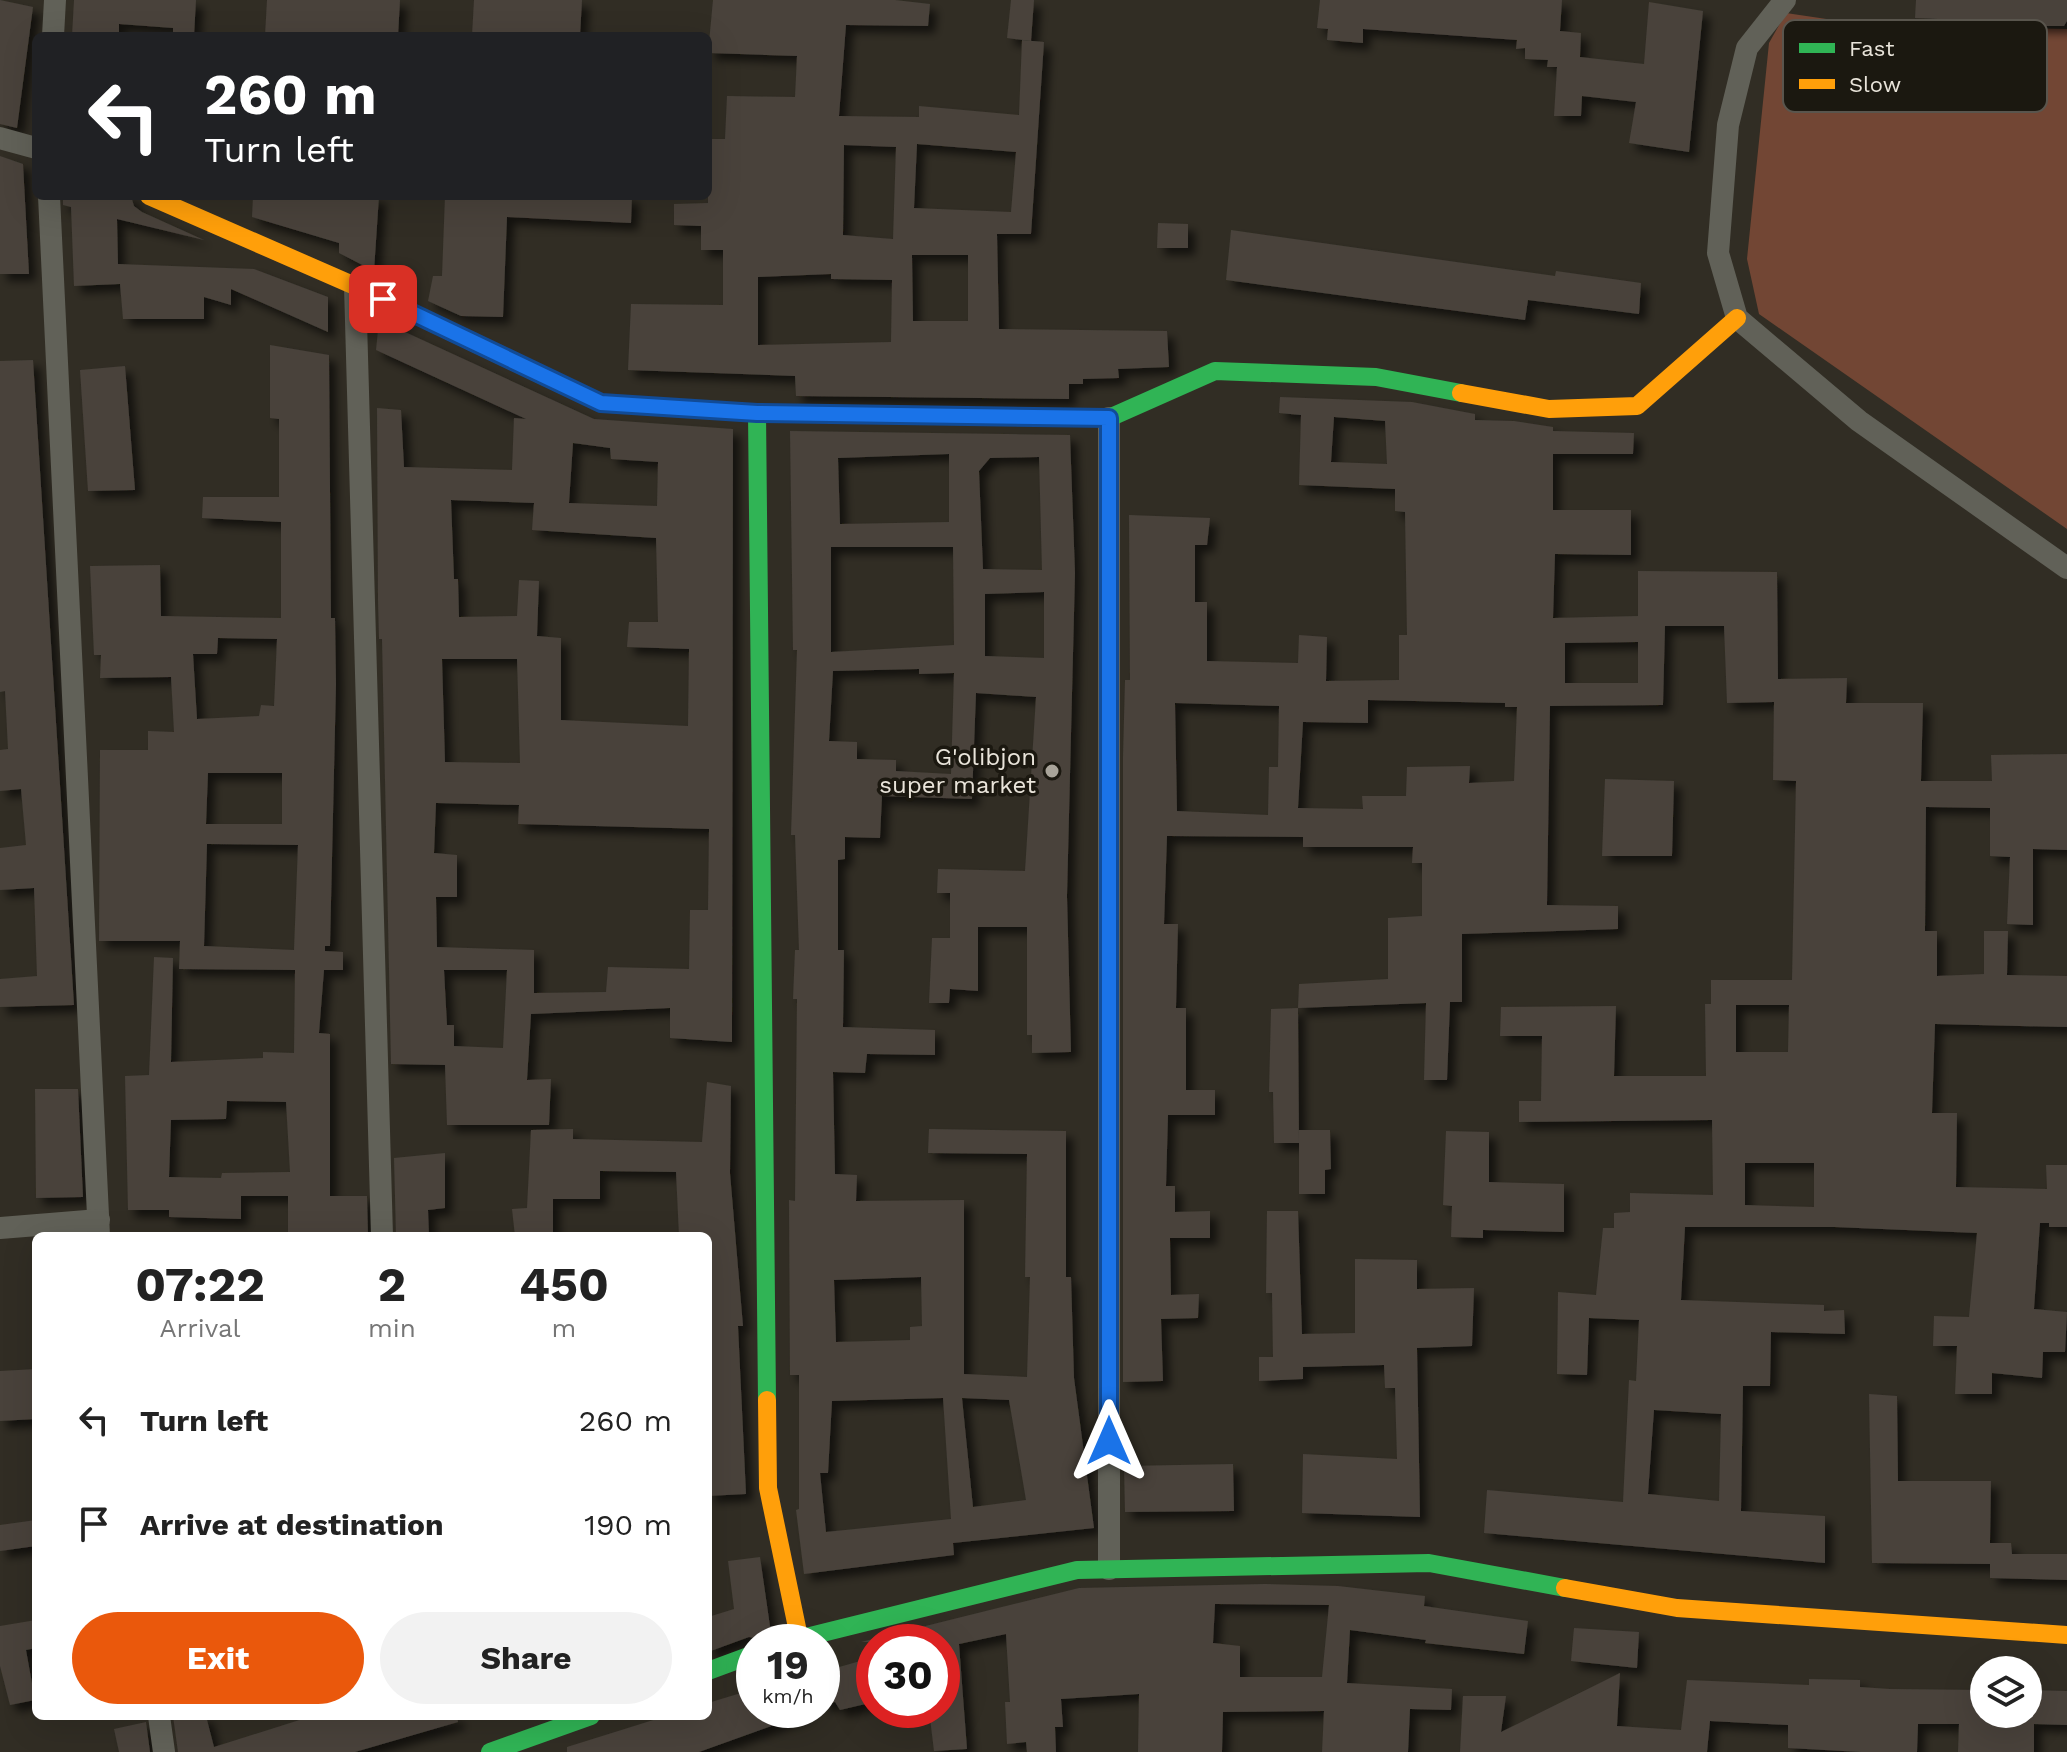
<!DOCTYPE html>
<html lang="en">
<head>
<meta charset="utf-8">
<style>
	:root { --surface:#fff; --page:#f2f2f2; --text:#222; --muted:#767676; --accent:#ea580c }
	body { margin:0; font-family:"Work Sans",sans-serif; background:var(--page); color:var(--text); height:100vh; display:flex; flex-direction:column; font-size:30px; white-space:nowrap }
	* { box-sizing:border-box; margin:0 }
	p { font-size:26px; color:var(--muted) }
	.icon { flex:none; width:44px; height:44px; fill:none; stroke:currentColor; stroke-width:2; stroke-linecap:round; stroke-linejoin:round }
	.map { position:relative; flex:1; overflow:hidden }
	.panel { position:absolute; left:32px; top:1232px; width:680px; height:488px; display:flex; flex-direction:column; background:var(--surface); border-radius:12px; box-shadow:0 8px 32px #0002 }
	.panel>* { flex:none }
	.hud { position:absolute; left:32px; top:32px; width:680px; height:168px; border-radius:12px; box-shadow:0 8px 32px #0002; background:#202124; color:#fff; overflow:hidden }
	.tools { position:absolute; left:1970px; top:1656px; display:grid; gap:16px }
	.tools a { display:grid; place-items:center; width:72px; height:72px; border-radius:50%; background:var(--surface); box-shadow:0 8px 32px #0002; font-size:40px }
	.speed { position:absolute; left:736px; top:1624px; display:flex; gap:16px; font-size:40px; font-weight:700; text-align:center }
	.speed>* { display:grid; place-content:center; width:104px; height:104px; border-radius:50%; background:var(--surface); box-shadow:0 8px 32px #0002; line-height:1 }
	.speed small { font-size:20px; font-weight:400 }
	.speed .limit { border:12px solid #d22; background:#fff; color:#111 }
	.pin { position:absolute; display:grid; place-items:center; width:68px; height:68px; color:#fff; margin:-34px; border-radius:16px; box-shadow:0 4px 12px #0006 }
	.me { position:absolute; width:88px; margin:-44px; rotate:0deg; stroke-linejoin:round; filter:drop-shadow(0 0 6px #0008) }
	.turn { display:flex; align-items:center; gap:28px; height:168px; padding:0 40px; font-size:36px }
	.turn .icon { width:104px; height:104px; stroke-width:2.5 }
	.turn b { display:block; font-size:56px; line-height:68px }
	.eta { display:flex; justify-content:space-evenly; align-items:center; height:136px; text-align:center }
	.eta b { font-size:48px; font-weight:700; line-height:56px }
	.cta { display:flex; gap:16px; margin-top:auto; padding:16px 40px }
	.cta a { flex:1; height:92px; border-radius:48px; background:var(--accent); color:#fff; font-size:32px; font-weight:700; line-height:92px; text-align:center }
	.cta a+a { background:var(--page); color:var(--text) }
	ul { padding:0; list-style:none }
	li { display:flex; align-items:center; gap:24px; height:104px; padding:0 40px }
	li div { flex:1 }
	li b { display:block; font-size:30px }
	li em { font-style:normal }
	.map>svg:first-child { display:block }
	.green { fill:#724634 }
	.building { fill:#48423b; fill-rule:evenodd; filter:url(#shadow) }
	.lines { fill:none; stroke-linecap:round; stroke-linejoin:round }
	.street { stroke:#616158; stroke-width:22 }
	.fast { stroke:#30b455; stroke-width:18 }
	.slow { stroke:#ff9f0a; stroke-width:18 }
	.route-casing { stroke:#114b97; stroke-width:20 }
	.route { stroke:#1a73e8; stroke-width:14 }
	.poi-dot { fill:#a9a49a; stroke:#1b1810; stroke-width:3 }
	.labels { text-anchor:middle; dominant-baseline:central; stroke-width:7; stroke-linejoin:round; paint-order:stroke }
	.poi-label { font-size:24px; fill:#e9e4da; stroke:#1b1810; text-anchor:end }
	.key { fill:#1b1810; stroke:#59554d; stroke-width:2 }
	.key-label { font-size:22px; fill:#e9e4da }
</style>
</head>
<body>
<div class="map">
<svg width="2067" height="1752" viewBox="0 0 2067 1752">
	<defs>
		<filter id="shadow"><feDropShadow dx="7" dy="7" stdDeviation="4" flood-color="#0009"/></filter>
	</defs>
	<rect width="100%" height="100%" fill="#312d24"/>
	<!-- green -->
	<path class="green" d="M1786 13 1867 25 2067 29V529L1759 314 1747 259 1769 43Z"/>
	<!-- building -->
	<g class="building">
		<path d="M0 0 33 7 17 128 0 124Z"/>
		<path d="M74 0H196L194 36H173V28L119 24V36H72Z"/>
		<path d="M267 0H400L398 36H265Z"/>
		<path d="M474 0H582L580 36H472Z"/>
		<path d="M713 0H895L930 4 928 26 846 25 839 116 919 117V106L1019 115 1022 40 1044 42 1031 234H997L999 329 1167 331 1169 367 1118 369 1119 378 1083 379V384H1069V399L796 396 795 376 628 370 631 304 723 305V250H701V226L674 225V204L708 203V139H725L727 96 795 97 797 56 708 53ZM917 144 1016 152 1011 212 914 208ZM844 145 896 147 893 239 843 235ZM912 255H968V321H913ZM831 274V279L892 280 891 342 758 345V277Z"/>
		<path d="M1011 0H1034L1031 41 1007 38Z"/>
		<path d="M1320 0H1562L1560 31 1581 33 1580 57 1644 64 1649 2 1703 11 1689 152 1629 143 1636 102 1582 96 1581 116H1554L1557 67H1547L1548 60 1525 59V48L1516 49 1517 40 1363 29V43L1327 40 1328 29 1317 28Z"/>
		<path d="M1916 0H2067V21L2064 26H2007L1982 25V21L1915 18Z"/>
		<path d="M0 156 23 164 29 274H0Z"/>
		<path d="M63 196H131L134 206 142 212 204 240 117 219 118 264 254 269 328 297V332L231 289V305L204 297V319H123L120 284 74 286 71 207 63 205Z"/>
		<path d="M253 196H379L374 271 339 253V243L252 217Z"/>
		<path d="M445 196H632L631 223 507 217 503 317 461 316 428 301 433 276H442Z"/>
		<path d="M1158 223 1188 224V248H1157Z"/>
		<path d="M1231 230 1555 276 1556 271 1641 283 1639 314 1528 300 1525 320 1226 280Z"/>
		<path d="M379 320 594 419 733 429 732 1042 670 1038V1008L531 1014 527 1080 551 1079 549 1125H447L445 1065 391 1064 382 639H379L378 600 377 408 401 410 404 467 512 470 514 418 526 419 376 350ZM573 443 610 448 611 459 658 462 657 506 569 503ZM451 500 534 503 532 530 656 538 658 622H629L627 647 689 649 688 726 561 720V638L537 636 539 581 519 580 517 616 459 617 458 579H454ZM442 659H517L520 763 445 762ZM436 803 519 805 518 824 709 829 708 910H690L689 969 608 967 606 992 534 993V950L437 947 436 897H457V855L434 853ZM444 970H507L503 1048 454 1046V1025H447Z"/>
		<path d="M270 345 329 355 331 618H335L336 684 330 946H325V951L343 952V970H324L319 1033 330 1034V1196H367L368 1236H288V1196H241V1219L169 1217V1210H128L125 1076 149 1075 154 957 173 958 171 1062 263 1058V1052L294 1053 295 970 179 969 180 941H99L100 750H148V731L174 732 171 677 100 678 101 655H94L90 566 160 565 161 616 281 618V522L202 518 203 497H279V419L270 418ZM218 638 277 639 274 706 261 705 259 716 197 719 193 654H217ZM208 773H282V824H206ZM207 844 298 845 294 950 204 946ZM227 1101 286 1102 290 1172 222 1173 221 1178 169 1177 171 1120 226 1119Z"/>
		<path d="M33 360 74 1005 0 1007V979L37 976 34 888 0 890V848L26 845 21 789 0 791V750L8 749 5 691 0 692V361Z"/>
		<path d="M125 366 135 490 88 491 80 370Z"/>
		<path d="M1280 397 1412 402 1475 414V420L1514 421 1553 427V431L1634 433 1633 454H1553V510H1631V555L1555 554 1553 618 1638 616V571L1777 572 1778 679 1847 678 1846 703H1923L1921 781H1992L1991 755 2067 754V850L2033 849V925L2007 924 2010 857 1990 856V808L1926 807 1925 931H1937V976L1984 974V931H2008L2007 975 2067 976V1027L1935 1024 1932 1113H1957L1956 1187 2047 1189 2046 1165H2067V1227H2049V1223H2040L2034 1309 2067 1312 2065 1352H2043L2042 1378 1992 1373V1394H1955L1957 1346H1933L1934 1316 1969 1317 1977 1233 1834 1227H1685L1681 1300 1824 1305V1311L1844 1310 1845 1334 1771 1332 1770 1386H1743L1741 1511 1825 1516V1563L1484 1533 1487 1490 1623 1502 1629 1380 1636 1381 1639 1320 1589 1318 1587 1375 1557 1374 1558 1292 1596 1295 1603 1228H1614V1213L1630 1212V1193L1713 1195 1712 1120 1519 1122V1101H1541L1542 1036H1500L1501 1007 1616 1006 1614 1076H1706L1705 1004H1711V980H1792L1796 781 1773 780 1774 702 1727 703 1724 626H1665L1663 705 1550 706 1547 905 1618 906V929L1462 934V1002H1450L1447 1080H1424L1426 1003 1298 1008 1299 984 1388 979V918L1422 916V863H1412L1413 847H1303V837L1167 836 1164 924H1178L1176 1008H1186V1090H1215V1115H1168L1166 1186H1175V1212L1210 1211V1238H1170L1171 1295 1199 1294 1198 1318 1161 1319 1163 1381 1123 1382V757L1125 680H1130L1129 515 1210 518 1207 545H1195V602H1207V661L1298 663 1299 635 1327 637 1326 681 1399 680V635H1407L1405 512 1395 511V489L1299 485 1301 415 1279 413ZM1334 417 1385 421 1387 464 1331 462ZM1638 642V683H1565V643ZM1368 700 1505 703V707H1517L1514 781 1469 783 1470 766 1407 767 1406 796H1362L1363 809 1298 808 1303 722 1368 723ZM1175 703 1279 706 1278 767H1269L1268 815 1177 811ZM1736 1005H1789L1788 1052H1736ZM1745 1163H1814V1207L1745 1205ZM1654 1410 1721 1414 1719 1501 1648 1494Z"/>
		<path d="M790 431 1070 435 1075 573 1067 896 1071 1052 1032 1053V1035H1027V927H978V991L950 989 949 1003H929L932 938H950V893H937L938 869 1025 871 1036 697 976 693 972 799 882 796 880 838 845 837V859L838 860V950H844L843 1027 935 1030V1055L867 1054 865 1073 833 1072 835 1174 857 1175 856 1201 964 1200V1374L1027 1377 1030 1277H1025L1027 1154 928 1153 929 1129 1066 1131V1277H1071L1074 1378 1094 1528 953 1543 954 1555 804 1574 796 1510 799 1509V1375H790L789 1200 795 1201 797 999H793L795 950H799L795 835H791L797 650H793ZM949 454V522L840 524 838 458ZM1039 457 1042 570 983 569 979 471 990 458ZM831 547H953L954 645 831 652ZM1044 592V658L985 656V594ZM919 669V674L954 673 951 774 896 771V760L857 759V742L829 741 833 671ZM921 1277 922 1326 910 1327V1340L836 1342 834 1280ZM943 1398 951 1519 826 1532 820 1473H828L832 1401ZM962 1398 1009 1400 1026 1500 973 1507Z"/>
		<path d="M1605 779 1674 781 1672 856H1602Z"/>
		<path d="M1298 1008 1299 1143H1274L1273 1092H1269L1271 1009Z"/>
		<path d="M707 1082 731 1086 730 1173 743 1326H738L746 1494 708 1496V1236H679L676 1172 600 1171V1199H553V1236H515L512 1209 527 1208 531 1130 573 1129V1139L702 1142Z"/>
		<path d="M35 1089H78L83 1197 36 1198Z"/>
		<path d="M1299 1130H1330L1331 1169 1325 1170V1194H1299Z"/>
		<path d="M1446 1131 1489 1132V1182L1564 1184V1232L1483 1230V1238L1451 1237 1452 1206 1443 1205Z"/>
		<path d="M445 1153V1208L428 1210 429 1236H396L394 1158Z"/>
		<path d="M1267 1211H1298L1302 1334 1355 1333V1259L1417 1260V1289L1474 1288 1472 1346 1417 1348 1420 1517 1302 1513 1303 1454 1397 1459 1395 1388H1385L1384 1365 1303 1367V1379L1259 1381V1357H1273L1272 1293H1266Z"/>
		<path d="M36 1369V1419L0 1421V1371Z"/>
		<path d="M1869 1394 1897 1396 1898 1481H1991L1990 1543H2011L2012 1554H2067V1580L1990 1578V1564L1872 1563Z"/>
		<path d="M1233 1464 1234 1511 1125 1512 1124 1466Z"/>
		<path d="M36 1520V1546L0 1551V1525Z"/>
		<path d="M760 1557 771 1633 769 1641 749 1637 708 1652V1617L734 1609 728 1561Z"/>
		<path d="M1265 1584 1338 1586 1425 1596 1424 1606 1528 1621 1524 1654 1425 1643 1426 1640 1350 1630 1347 1683 1452 1689 1451 1710 1410 1709 1408 1752H1322L1324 1711 1223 1712 1222 1752H1138L1139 1694 1061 1699 1063 1727H1055L1056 1752H1027L1026 1742 1007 1744 1005 1702H1010L1006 1634 959 1644 967 1749 934 1751 929 1710H942V1642H861L1079 1588ZM1215 1604 1329 1605 1322 1677H1240V1646L1213 1643Z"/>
		<path d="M36 1620V1648L26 1650 35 1700 10 1705 0 1666V1626Z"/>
		<path d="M1574 1628 1639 1632 1637 1668 1571 1661Z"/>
		<path d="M874 1657V1702L840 1710 835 1702 822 1706V1672Z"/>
		<path d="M1620 1673 1617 1726 1681 1730 1687 1680 1809 1685V1679L1860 1680V1687L1890 1689 1984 1690V1714H2028V1690L2067 1691V1725L2034 1724V1752H1958L1959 1724H1918L1917 1752H1861L1788 1748V1725L1710 1721 1707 1752H1460L1463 1696H1506L1501 1732Z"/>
		<path d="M754 1689V1710L808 1713 699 1752H567V1747L666 1716H708V1703Z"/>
		<path d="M173 1716H206L214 1747 312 1716H457L458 1722 355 1752H178Z"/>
		<path d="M146 1722 150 1752H119L114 1729Z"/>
	</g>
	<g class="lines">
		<!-- street -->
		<g class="street">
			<path d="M1785 0 1747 48 1728 125 1718 253 1737 318 1859 421 2067 568"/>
			<path d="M53 36 55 0"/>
			<path d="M0 138 36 148"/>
			<path d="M49 196 99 1236"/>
			<path d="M355 286 382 1236"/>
			<path d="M1109 418V1569"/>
			<path d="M0 1228 99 1220"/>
			<path d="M159 1716 164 1752"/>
		</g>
		<!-- fast -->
		<g class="fast">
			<path d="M531 370 601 403 757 413 1109 418 1215 371 1376 377 1461 393"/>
			<path d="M757 413 767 1400"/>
			<path d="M786 1642 1077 1570 1429 1563 1565 1588"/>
			<path d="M708 1671 754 1654"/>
			<path d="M490 1752 591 1716"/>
		</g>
		<!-- slow -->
		<g class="slow">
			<path d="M149 196 355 286 531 370"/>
			<path d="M1461 393 1549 409 1637 406 1737 318"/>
			<path d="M767 1400 768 1488 799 1637"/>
			<path d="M1565 1588 1677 1608 2067 1635"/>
		</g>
	</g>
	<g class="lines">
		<defs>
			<path id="route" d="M383 299 601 403 757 413 1109 418V1441"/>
		</defs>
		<!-- route casing -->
		<use href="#route" class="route-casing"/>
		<!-- route -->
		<use href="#route" class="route"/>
	</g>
	<!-- markers -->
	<circle class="poi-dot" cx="1052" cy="771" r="8"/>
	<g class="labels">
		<!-- poi labels -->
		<g class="poi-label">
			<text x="1036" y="757">G'olibjon<tspan x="1036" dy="28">super market</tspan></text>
		</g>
	</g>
	<!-- legend -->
	<rect x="1783" y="20" width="264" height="92" rx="12" class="key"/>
	<rect x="1799" y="43" width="36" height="10" fill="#30b455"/>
	<rect x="1799" y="79" width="36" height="10" fill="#ff9f0a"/>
	<g class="key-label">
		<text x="1849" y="56">Fast</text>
		<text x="1849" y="92">Slow</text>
	</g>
</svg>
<div class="tools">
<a><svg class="icon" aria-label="layers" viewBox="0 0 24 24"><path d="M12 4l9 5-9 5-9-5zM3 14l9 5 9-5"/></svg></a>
</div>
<div class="speed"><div>19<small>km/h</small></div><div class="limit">30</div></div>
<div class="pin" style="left:383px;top:299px;background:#d93025"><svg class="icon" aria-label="arrive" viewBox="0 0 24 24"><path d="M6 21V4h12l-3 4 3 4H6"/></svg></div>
<svg class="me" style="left:1109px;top:1441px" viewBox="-20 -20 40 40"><path d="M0-17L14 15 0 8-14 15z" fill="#1a73e8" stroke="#fff" stroke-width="4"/></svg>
<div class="hud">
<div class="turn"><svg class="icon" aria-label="left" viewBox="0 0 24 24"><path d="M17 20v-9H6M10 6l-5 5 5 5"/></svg><div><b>260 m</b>Turn left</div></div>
</div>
<section class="panel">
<div class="eta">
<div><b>07:22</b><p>Arrival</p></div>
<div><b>2</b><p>min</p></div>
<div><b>450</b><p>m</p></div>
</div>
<ul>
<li><svg class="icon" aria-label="left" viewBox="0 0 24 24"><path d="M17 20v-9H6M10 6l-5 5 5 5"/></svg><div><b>Turn left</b></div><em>260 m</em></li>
<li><svg class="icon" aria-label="arrive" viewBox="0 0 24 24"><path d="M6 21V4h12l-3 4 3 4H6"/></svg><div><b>Arrive at destination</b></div><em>190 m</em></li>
</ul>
<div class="cta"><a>Exit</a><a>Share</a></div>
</section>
</div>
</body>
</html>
